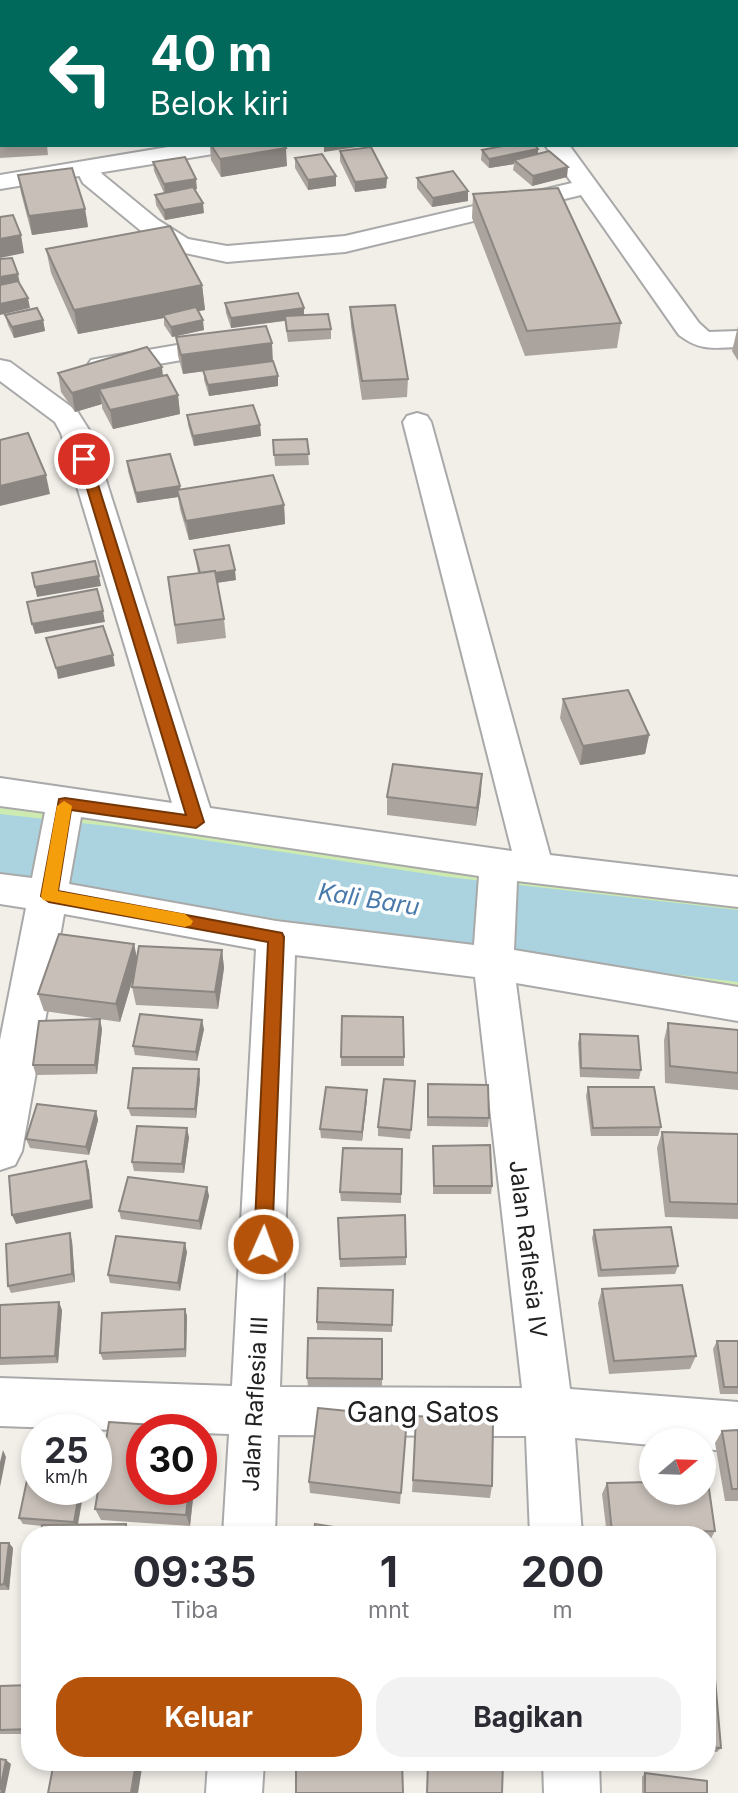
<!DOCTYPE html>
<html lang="id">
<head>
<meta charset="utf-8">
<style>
	:root { --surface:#fff; --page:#f2f2f3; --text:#2b2b33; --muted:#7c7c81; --accent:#b45309 }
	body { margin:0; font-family:Inter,sans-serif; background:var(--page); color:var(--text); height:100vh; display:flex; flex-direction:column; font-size:26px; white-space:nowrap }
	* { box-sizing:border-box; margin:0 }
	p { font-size:23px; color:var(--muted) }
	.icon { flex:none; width:38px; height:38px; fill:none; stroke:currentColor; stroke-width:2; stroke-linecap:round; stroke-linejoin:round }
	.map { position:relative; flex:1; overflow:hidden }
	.side { position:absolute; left:21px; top:1526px; width:695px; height:245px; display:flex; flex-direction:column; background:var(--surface); border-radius:28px; box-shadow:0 4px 10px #0003 }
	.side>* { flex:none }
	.top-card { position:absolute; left:0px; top:0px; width:738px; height:147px; box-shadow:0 4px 10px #0003; background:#00695c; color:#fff; overflow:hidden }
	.needle { width:46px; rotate:71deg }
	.fabs { position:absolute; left:639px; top:1428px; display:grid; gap:14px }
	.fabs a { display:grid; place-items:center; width:77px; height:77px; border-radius:50%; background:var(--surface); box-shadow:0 4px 10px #0003; font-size:35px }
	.speed { position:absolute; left:21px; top:1414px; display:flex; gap:14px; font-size:35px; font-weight:700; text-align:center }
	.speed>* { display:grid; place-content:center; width:91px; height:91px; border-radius:50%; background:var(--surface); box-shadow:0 4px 10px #0003; line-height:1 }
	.speed small { font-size:18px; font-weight:400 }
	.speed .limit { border:10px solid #d22; background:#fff; color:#111 }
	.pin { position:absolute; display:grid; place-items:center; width:60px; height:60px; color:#fff; margin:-30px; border:4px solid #fff; border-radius:50%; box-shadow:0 2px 7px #0007 }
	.me { position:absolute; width:77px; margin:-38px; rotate:2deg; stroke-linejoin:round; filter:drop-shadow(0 0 5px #0008) }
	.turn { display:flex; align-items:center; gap:24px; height:147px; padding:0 35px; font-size:32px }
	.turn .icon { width:91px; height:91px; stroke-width:2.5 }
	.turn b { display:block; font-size:49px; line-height:60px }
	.eta { display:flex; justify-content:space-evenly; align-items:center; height:119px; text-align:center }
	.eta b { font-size:42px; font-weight:700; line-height:49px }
	.button { display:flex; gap:14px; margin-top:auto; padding:14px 35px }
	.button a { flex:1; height:80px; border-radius:28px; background:var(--accent); color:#fff; font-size:28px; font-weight:700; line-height:80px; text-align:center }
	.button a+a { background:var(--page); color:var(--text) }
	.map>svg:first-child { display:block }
	.grass { fill:#cdebb0 }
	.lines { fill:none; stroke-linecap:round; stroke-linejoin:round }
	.river { fill:#aad3df; fill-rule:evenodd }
	.minor-casing { stroke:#a9a9a9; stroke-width:4 }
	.tertiary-casing { stroke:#a9a9a9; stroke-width:4 }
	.minor { fill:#fff; fill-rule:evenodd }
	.tertiary { fill:#fff; fill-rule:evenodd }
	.wall { fill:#aba49e }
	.shaded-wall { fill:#8b8681 }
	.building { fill:#c7bfb8; stroke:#8b8681; stroke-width:2 }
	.route { fill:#b45309; stroke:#753606; stroke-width:2 }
	.slow { fill:#f59e0b }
	.labels { text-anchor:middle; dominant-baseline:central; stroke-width:7; stroke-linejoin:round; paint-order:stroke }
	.street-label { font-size:23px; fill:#222; stroke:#fff }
	.water-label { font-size:24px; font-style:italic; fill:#4a7aab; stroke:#fff }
	.near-street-label { font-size:28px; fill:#222; stroke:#fff }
</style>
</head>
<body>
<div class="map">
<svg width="738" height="1793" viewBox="0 0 738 1793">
	<rect width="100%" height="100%" fill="#f2efe9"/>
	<!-- grass -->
	<path class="grass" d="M0 792 738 892V997L0 880Z"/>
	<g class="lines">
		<!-- river -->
		<path class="river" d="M0 814 117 827 448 877 738 910V982L448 947 117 893 0 880Z"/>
		<defs>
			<g id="minor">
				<rect x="280" y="0" width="20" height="2"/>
				<path d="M545 145H569L699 323 709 332 738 331V347C712 348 700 351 679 335L581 195 345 252 227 262 171 250 140 230 83 183 75 167 79 162H95L102 174 158 220 188 239 227 246 345 236 572 183Z"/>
				<path d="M189 343 199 345 203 351 199 357 101 374 91 372 87 366 91 360 101 358Z"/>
				<path d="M0 360 10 362 77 411 91 433 210 808 512 851 403 422 407 416 417 413 427 416 431 422 550 855 738 877V907L517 881 514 950 738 987V1021L516 983 570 1389 738 1402V1452L704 1449V1440H651V1445L575 1438 582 1535H530L526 1436 278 1435 275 1535H223L229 1434 201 1433V1430L142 1431 0 1426V1378L232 1386 256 949 64 914 22 1151 15 1165 0 1170V1040L26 908 0 904V874L32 878 45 812 0 806V778L172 803 61 433 55 422 0 381ZM81 817 479 876 474 945 276 921 69 884ZM295 955 475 977 522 1388 280 1387Z"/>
				<path d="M208 1762H264L262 1793H206Z"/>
				<path d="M543 1762H599L600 1793H544Z"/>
			</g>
			<g id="tertiary">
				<rect x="737" y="27" width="1" height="12"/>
				<path d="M180 145H237L233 150 225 152 0 189V175Z"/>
			</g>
		</defs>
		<!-- minor casing -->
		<use href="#minor" class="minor-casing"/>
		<!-- tertiary casing -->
		<use href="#tertiary" class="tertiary-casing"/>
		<!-- minor -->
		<use href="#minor" class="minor"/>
		<!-- tertiary -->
		<use href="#tertiary" class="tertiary"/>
	</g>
	<!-- wall -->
	<g class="wall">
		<path d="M53 0H104V2H54Z"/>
		<rect x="295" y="0" width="50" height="2"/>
		<path d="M374 0H395V2H399H374Z"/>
		<path d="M511 0H562V2H513Z"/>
		<path d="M0 60H2V145H47L48 155 0 158Z"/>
		<path d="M210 145H284L287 166 221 177 211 160Z"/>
		<path d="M500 145H535L538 149V154L567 177 532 186 513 170 514 164 489 168 481 160 482 150 501 147Z"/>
		<path d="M340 151 387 178 386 188 355 192 340 161Z"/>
		<path d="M295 158 336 186 308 190 295 168Z"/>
		<path d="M153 162 197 189 194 190 204 213 165 220 156 205 155 195 164 193 154 171Z"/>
		<path d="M18 175 85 209 88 227 32 235 21 193Z"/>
		<path d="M417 178 468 201 432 207 417 188Z"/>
		<path d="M473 194 621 323 617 348 525 356 472 218Z"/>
		<path d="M46 249 202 285 205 310 198 311 204 330 172 337 164 325V318L78 334 51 273Z"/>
		<path d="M225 303 304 308V315L331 329V339L288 342 285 321 231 328 226 313Z"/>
		<path d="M350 307 408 379 407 397 362 400 351 326Z"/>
		<path d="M5 315 43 320 45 331 14 338 8 325Z"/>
		<path d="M738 326V361L732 351Z"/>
		<path d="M176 337 273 362 278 376V386L209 396 204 380V371L183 374 178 356Z"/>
		<path d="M58 373 163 375 178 395 180 414 113 429 102 408V404L75 412 61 392Z"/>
		<path d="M187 415 260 425 261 436 194 446 188 425Z"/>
		<path d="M307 439 309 465 275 466 273 440Z"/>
		<path d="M127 461 180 489 284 505 285 524 189 540 180 509 178 497 137 503 128 471Z"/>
		<path d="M194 550 236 580 217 583 224 619 226 638 177 644 168 577 198 573Z"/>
		<path d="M563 699 649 735 645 754 580 765 560 718Z"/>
		<path d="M481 793 476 826 387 815V797Z"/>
		<path d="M222 950 224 968 218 1009 136 1005 132 987 134 974 120 1022 44 1011 38 994 137 958Z"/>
		<path d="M668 1023 738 1030V1090L665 1083 664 1040Z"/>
		<path d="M102 1029 97 1074 36 1075 33 1065Z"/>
		<path d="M204 1029 197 1061 135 1055 133 1046Z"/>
		<path d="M580 1034 641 1070 639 1079 580 1077 578 1043Z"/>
		<rect x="341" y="1057" width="63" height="9"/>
		<path d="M200 1079 196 1118 131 1116 128 1108Z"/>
		<path d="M415 1081 410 1139 378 1136V1127Z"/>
		<path d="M588 1087 661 1127 658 1136H591L586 1096Z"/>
		<path d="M427 1093 489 1118 488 1127 427 1126Z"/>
		<path d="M367 1099 362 1141 321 1138 320 1129Z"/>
		<path d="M96 1111 98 1120 89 1155 30 1148 26 1139Z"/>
		<path d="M662 1132 738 1134V1219L665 1217 657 1148Z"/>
		<path d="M189 1137 184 1173 134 1171 132 1162Z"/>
		<path d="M433 1146 492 1186 491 1194H433Z"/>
		<path d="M402 1149 401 1203 341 1201 340 1192Z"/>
		<path d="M207 1187 209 1196 201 1230 121 1219 119 1211Z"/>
		<path d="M338 1218 406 1257V1265L340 1267Z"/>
		<path d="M594 1230 678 1266 675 1274 598 1277 592 1238Z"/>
		<path d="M72 1241 75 1282 11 1293 8 1286Z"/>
		<path d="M187 1252 180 1291 110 1283 108 1275Z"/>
		<path d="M602 1289 696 1356 690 1369 609 1374 598 1303Z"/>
		<path d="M393 1290 392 1332 317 1330V1322Z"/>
		<path d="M0 1305 62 1310 58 1363 0 1365Z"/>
		<path d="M185 1309 187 1316 186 1357 103 1360 100 1353Z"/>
		<path d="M382 1339V1386H308L307 1378Z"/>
		<path d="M717 1341H738V1394H720L713 1349Z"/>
		<path d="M416 1416 492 1486 490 1498 412 1492Z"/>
		<path d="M407 1417 400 1504 310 1493 309 1482Z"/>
		<path d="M109 1422 197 1428 198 1430H142V1489H194L190 1526 101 1520 95 1509Z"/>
		<path d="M738 1430V1501H725L715 1443 722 1431Z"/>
		<path d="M607 1483 715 1531 709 1542H707V1535H607L602 1494Z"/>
		<path d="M37 1489H84L78 1525 126 1524 129 1530V1535H41L42 1526 23 1524 19 1518Z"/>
		<path d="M0 1543H9L13 1548 9 1590H0Z"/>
		<path d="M707 1678 721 1748 717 1752 707 1751Z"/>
		<path d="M30 1685V1734H0V1686Z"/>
		<path d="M645 1773 707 1793H642V1777Z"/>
	</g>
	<!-- shaded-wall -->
	<g class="shaded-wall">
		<rect x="529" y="0" width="33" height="2"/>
		<path d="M677 0H710L699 2H677Z"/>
		<path d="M324 145H357V147L324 152Z"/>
		<path d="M286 148 287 166 221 177 220 159Z"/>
		<path d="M538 149V159L514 160V164L489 168V159Z"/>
		<path d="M568 167 567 177 532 186 533 176Z"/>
		<path d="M336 176V186L308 190V180Z"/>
		<path d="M387 178 386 188 355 192V182Z"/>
		<path d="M196 179 197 189 165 194 164 184Z"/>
		<path d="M468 191V201L432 207 433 198Z"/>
		<path d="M203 203 204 213 165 220 164 210Z"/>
		<path d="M85 209 88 227 32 235 29 216Z"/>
		<path d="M21 235 24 253 0 258V239Z"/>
		<path d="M18 274 20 284 0 288V277Z"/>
		<path d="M202 285 205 310 165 317 163 315 164 318 78 334 74 310Z"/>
		<path d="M28 298 30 308 0 315V304Z"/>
		<path d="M304 308V318L231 328V318Z"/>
		<path d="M43 320 45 331 14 338 12 327Z"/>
		<path d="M203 320 204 330 172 337 171 327Z"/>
		<path d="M272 343 273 362 183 374 181 355Z"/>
		<path d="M162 367 164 385 99 389 102 404 75 412 72 393Z"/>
		<path d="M278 376V386L209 396 208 385Z"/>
		<path d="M178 395 180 414 113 429 110 410Z"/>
		<path d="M260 425 261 436 194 446 193 436Z"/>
		<path d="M46 475 50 494 0 506V486Z"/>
		<path d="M180 486 181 496 177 490 178 497 137 503 136 493Z"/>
		<path d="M284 505 285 524 189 540 186 521Z"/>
		<path d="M235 570 236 580 201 585 200 575Z"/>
		<path d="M99 576 101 586 37 597 35 587Z"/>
		<path d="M103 611 105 622 35 634 32 624Z"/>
		<path d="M113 655 115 666 58 679 56 668Z"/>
		<path d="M649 735 645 754 580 765 583 746Z"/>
		<path d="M482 774 481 793 476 826 477 808Z"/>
		<path d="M134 944 138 962 120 1022 116 1004Z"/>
		<path d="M222 950 224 968 218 1009 215 992Z"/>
		<path d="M100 1019 102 1029 97 1074 95 1065Z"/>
		<path d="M202 1020 204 1029 197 1061 196 1052Z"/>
		<path d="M199 1069 200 1079 196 1118 195 1109Z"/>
		<path d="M367 1090V1099L362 1141V1132Z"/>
		<path d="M96 1111 98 1120 89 1155 86 1147Z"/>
		<path d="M187 1128 189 1137 184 1173 182 1164Z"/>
		<path d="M86 1161 89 1170 93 1208 16 1224 12 1215Z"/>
		<path d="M207 1187 209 1196 201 1230 199 1221Z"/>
		<path d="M70 1233 72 1241 75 1282 72 1274Z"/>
		<path d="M185 1243 187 1252 180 1291 178 1283Z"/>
		<path d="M59 1302 62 1310 58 1363 55 1356Z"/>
		<path d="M185 1309 187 1316 186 1357 185 1349Z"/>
		<path d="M3 1450 6 1457 0 1487V1462Z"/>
		<path d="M80 1489H84L77 1528 74 1522Z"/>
		<path d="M189 1489H194L190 1526 186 1515Z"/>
		<path d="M126 1524 129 1530V1535H126Z"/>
		<path d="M9 1543 13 1548 9 1590 4 1584Z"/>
		<path d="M6 1760 11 1764 5 1793H0Z"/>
		<path d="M136 1762H143L138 1793H131Z"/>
	</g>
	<!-- building -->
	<g class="building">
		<path d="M218 0H241L242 2H219Z"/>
		<rect x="254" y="0" width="25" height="2"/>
		<path d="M440 0 441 2H418L436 0Z"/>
		<path d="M460 0H479L480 2H462Z"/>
		<path d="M708 0H737L738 1V10H737V2H699Z"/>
		<rect x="0" y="60" width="2" height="74"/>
		<path d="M211 145H284L286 148 220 159Z"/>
		<path d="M508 145H535L538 149 489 159 482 150Z"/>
		<path d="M371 147 387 178 355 182 340 151Z"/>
		<path d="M549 151 568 167 533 176 514 160Z"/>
		<path d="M322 154 336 176 308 180 295 158Z"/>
		<path d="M185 157 196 179 164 184 153 162Z"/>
		<path d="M72 168 85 209 29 216 18 175Z"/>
		<path d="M453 171 468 191 433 198 417 178Z"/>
		<path d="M193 187 203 203 164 210 155 195Z"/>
		<path d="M558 188 621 323 527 331 473 194Z"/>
		<path d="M13 215 21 235 0 239V217Z"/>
		<path d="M170 226 202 285 74 310 46 249Z"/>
		<path d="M12 258 18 274 0 277V259Z"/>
		<path d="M18 281 28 298 0 304V285Z"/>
		<path d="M298 293 304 308 231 318 225 303Z"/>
		<path d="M395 305 408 379 362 381 350 307Z"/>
		<path d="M196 307 203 320 171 327 163 315Z"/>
		<path d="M37 308 43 320 12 327 5 315Z"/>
		<path d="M328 314 331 329 287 331 285 316Z"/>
		<path d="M266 326 272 343 181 355 176 337Z"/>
		<path d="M147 347 162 367 72 393 58 373Z"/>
		<path d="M273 361 278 376 208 385 203 370Z"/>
		<path d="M167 375 178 395 110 410 99 389Z"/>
		<path d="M253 405 260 425 193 436 187 415Z"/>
		<path d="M28 433 46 475 0 486V440Z"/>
		<path d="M307 439 309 454 274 455 273 440Z"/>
		<path d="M170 454 180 486 136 493 127 461Z"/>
		<path d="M273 475 284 505 186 521 177 490Z"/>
		<path d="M229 545 235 570 215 573V571L200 573 194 550Z"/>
		<path d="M95 561 99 576 35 587 32 573Z"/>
		<path d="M215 571 224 619 175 625 168 577Z"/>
		<path d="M97 589 103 611 32 624 27 602Z"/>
		<path d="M103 626 113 655 56 668 46 638Z"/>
		<path d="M628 690 649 735 583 746 563 699Z"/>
		<path d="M393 764 482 774 477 808 387 797Z"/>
		<path d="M59 934 134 944 116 1004 38 994Z"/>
		<path d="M139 946 222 950 215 992 132 987Z"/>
		<path d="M140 1014 202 1020 196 1052 133 1046Z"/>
		<path d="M342 1016 403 1017 404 1057H341Z"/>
		<path d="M100 1019 95 1065H33L39 1021Z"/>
		<path d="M668 1023 738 1030V1073L670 1066Z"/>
		<path d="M580 1034 638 1036 641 1070 581 1068Z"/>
		<path d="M133 1068 199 1069 195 1109 128 1108Z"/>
		<path d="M384 1079 415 1081 411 1130 378 1127Z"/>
		<path d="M428 1084 488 1085 489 1118 428 1117Z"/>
		<path d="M326 1087 367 1090 362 1132 320 1129Z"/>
		<path d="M588 1087H654L661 1127 593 1128Z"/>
		<path d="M37 1104 96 1111 86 1147 26 1139Z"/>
		<path d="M137 1126 187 1128 182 1164 132 1162Z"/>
		<path d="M662 1132 738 1134V1204L670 1202Z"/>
		<path d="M490 1145 492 1186H434L433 1146Z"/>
		<path d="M343 1148 402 1149 401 1194 340 1192Z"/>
		<path d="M86 1161 91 1200 12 1215 9 1176Z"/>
		<path d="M128 1177 207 1187 199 1221 119 1211Z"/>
		<path d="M405 1215 406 1257 340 1259 338 1218Z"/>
		<path d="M671 1227 678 1266 601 1270 594 1230Z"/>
		<path d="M70 1233 72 1274 8 1286 6 1244Z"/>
		<path d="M116 1236 185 1243 178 1283 108 1275Z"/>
		<path d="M682 1285 696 1356 614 1361 602 1289Z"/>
		<path d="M318 1288 393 1290 392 1325 317 1322Z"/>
		<path d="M59 1302 55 1356 0 1358V1305Z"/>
		<path d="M185 1309V1349L100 1353 102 1313Z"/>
		<path d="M308 1338 382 1339V1379L307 1378Z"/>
		<path d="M717 1341H738V1387H724Z"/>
		<path d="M318 1408 407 1417 401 1493 309 1482Z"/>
		<path d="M416 1416 493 1421 492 1486 413 1480Z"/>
		<path d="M109 1422 197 1428V1430H142V1489H189L186 1515 95 1509Z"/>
		<path d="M738 1430V1489H732L722 1431Z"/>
		<path d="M37 1433V1489H80L74 1522 19 1518Z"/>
		<path d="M651 1482V1493H704V1482H708L715 1531 612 1532 607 1483Z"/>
		<path d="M126 1524V1535H41L42 1525Z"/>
		<path d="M315 1524 384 1535H313Z"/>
		<path d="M0 1543H9L4 1584 0 1585Z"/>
		<path d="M707 1678 715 1679 721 1748 707 1747Z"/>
		<path d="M30 1685V1729L0 1730V1686Z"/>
		<path d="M0 1759 6 1760 0 1790Z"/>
		<path d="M54 1762H136L131 1793H48Z"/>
		<path d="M296 1762H402L403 1793H296Z"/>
		<path d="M428 1762H503L502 1793H427Z"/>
		<path d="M645 1773 707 1781V1793H645Z"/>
	</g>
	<!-- route -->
	<path class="route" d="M84 455 90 459 204 822 196 828 71 810 58 891 282 933 284 937 272 1244 270 1250 263 1252 256 1250 254 1244 268 942 49 902 41 896 59 799 65 798 186 815 78 459Z"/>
	<!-- slow -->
	<path class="slow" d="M64 801 72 806 58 891 185 914 193 921 191 925 185 927 43 900 41 896 57 806Z"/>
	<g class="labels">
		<!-- street labels -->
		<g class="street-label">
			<text transform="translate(528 1249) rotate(83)">Jalan Raflesia IV</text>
			<text transform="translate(255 1404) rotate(-87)">Jalan Raflesia III</text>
		</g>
		<!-- water labels -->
		<g class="water-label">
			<text transform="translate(369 899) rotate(9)">Kali Baru</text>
		</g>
		<!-- near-street labels -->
		<g class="near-street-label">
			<text x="423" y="1412">Gang Satos</text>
		</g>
	</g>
</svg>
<div class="fabs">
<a><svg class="needle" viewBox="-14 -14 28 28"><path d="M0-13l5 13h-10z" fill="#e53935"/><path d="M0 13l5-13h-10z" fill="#7c7c81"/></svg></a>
</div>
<div class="speed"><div>25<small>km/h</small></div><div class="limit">30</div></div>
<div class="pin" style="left:84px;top:459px;background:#d93025"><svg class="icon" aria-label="arrive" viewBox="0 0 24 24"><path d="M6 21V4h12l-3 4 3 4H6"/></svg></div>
<svg class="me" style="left:263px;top:1244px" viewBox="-20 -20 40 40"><circle r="17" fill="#b45309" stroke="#fff" stroke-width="3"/><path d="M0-11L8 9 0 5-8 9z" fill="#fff"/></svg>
<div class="top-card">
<div class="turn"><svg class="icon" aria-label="left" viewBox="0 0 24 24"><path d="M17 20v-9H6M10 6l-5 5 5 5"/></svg><div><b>40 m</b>Belok kiri</div></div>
</div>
<section class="side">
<div class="eta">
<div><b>09:35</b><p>Tiba</p></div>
<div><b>1</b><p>mnt</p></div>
<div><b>200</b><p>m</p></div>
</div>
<div class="button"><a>Keluar</a><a>Bagikan</a></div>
</section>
</div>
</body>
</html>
